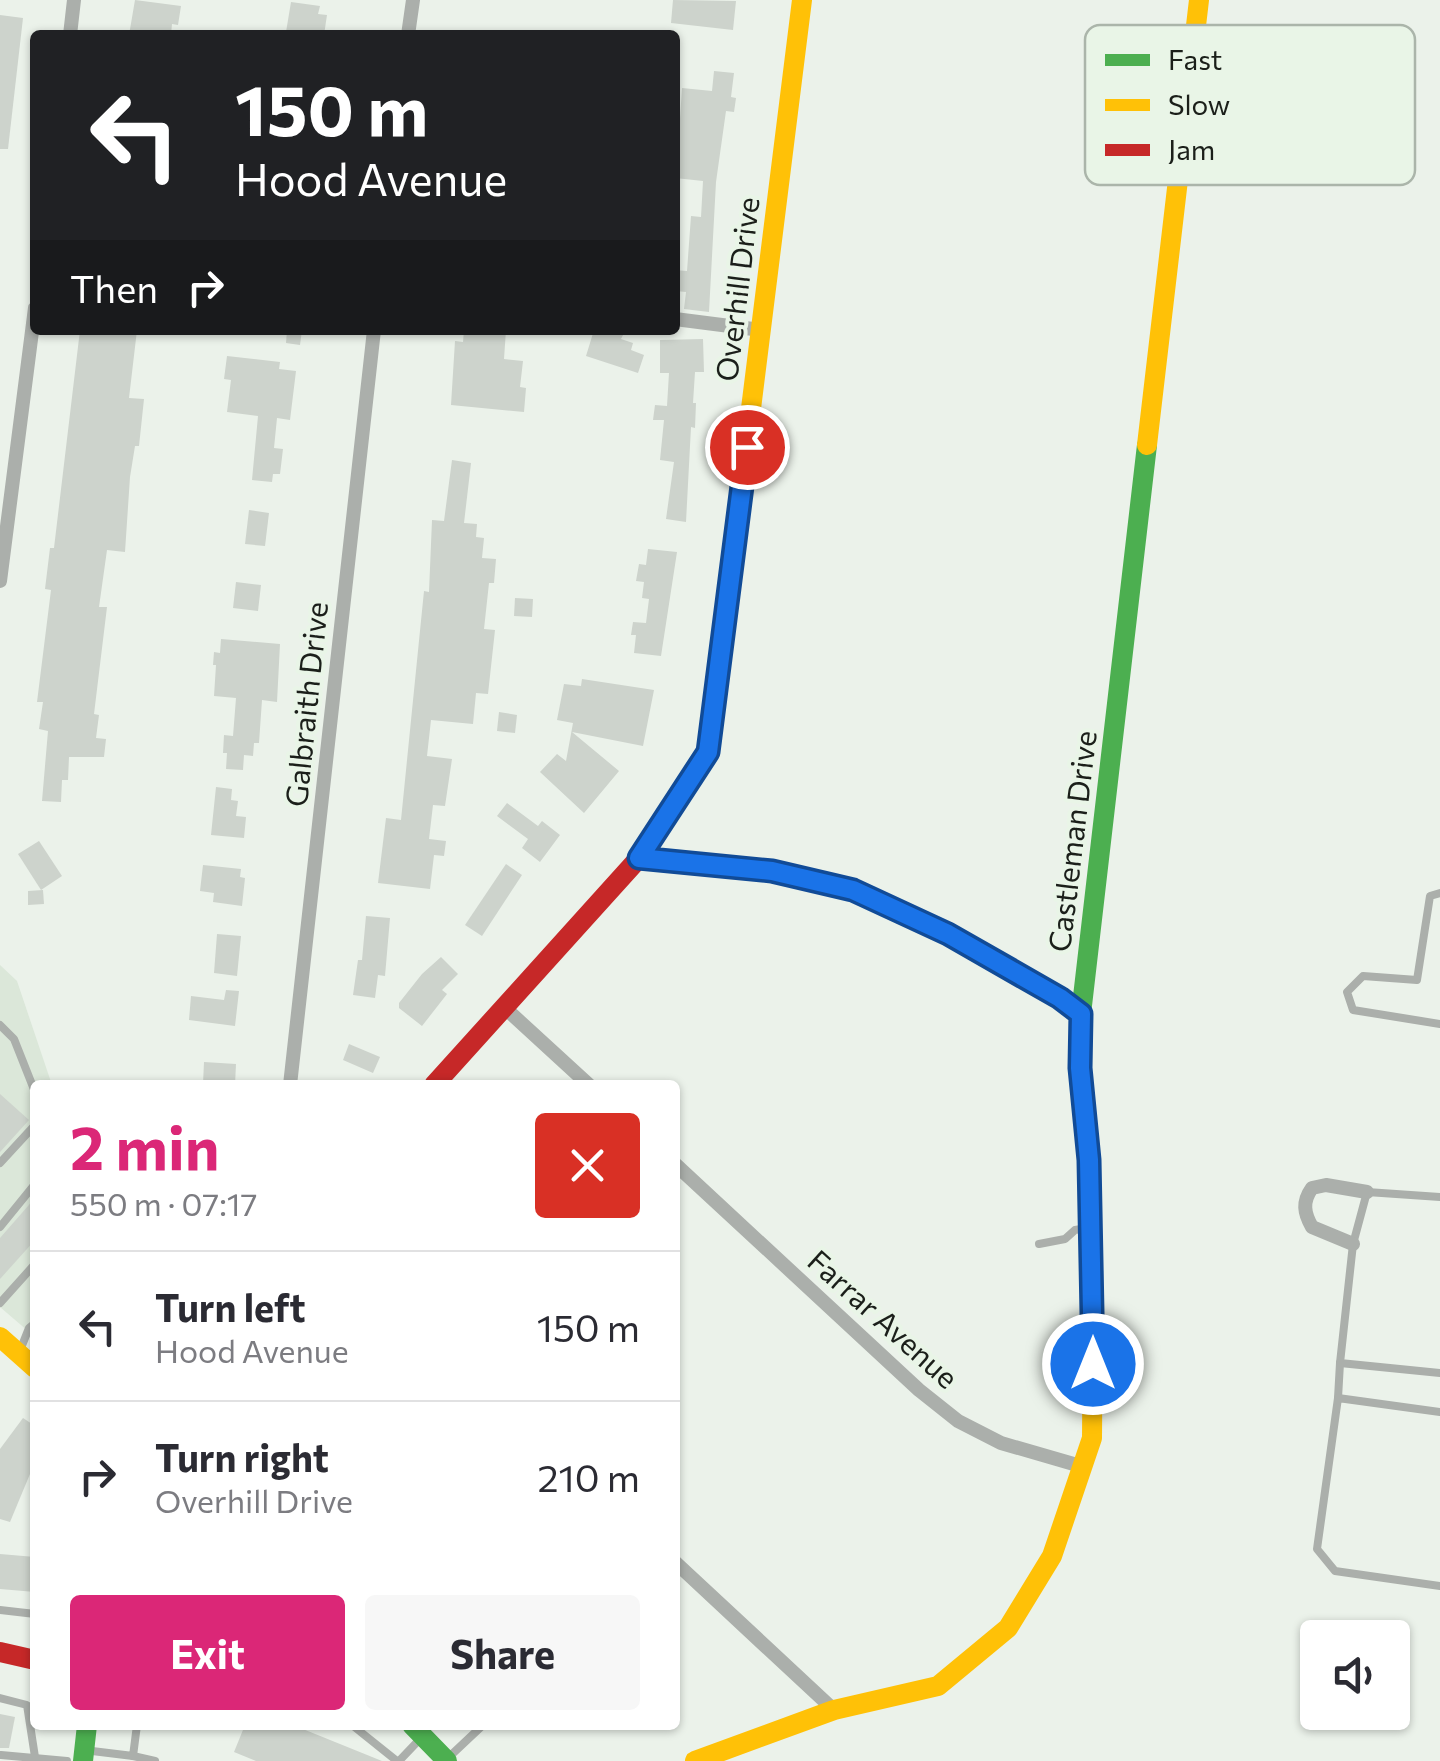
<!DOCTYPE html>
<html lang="en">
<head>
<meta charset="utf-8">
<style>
	:root { --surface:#fff; --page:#f7f7f7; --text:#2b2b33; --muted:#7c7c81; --line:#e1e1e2; --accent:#db2777 }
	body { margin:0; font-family:Commissioner,sans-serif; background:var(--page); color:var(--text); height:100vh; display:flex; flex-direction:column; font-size:38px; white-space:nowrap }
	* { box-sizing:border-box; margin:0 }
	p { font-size:32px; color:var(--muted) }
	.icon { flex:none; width:55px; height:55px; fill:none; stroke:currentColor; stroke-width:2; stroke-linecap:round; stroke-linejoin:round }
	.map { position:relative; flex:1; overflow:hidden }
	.side { position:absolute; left:30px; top:1080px; width:650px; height:650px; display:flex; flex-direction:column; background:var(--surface); border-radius:10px; box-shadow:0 2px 8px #0004 }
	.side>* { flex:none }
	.banner { position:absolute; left:30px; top:30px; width:650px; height:305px; border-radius:10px; box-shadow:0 2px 8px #0004; background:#202124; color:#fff; overflow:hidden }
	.buttons { position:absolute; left:1300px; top:1620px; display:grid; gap:20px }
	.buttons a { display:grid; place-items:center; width:110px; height:110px; border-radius:10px; background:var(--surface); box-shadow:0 2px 8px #0004; font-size:50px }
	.pin { position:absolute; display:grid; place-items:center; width:85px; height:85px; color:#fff; margin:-42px; border:5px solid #fff; border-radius:50%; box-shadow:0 2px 10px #0007 }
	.me { position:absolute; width:110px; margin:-55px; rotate:0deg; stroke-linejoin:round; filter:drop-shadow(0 0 8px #0008) }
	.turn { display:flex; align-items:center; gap:35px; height:210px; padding:0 40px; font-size:45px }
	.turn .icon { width:130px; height:130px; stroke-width:2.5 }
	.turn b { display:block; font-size:70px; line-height:85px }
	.then { display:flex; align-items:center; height:95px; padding:0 40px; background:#0003; gap:20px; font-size:38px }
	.round { display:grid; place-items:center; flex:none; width:105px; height:105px; border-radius:10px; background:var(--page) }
	.headline { display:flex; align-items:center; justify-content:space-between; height:170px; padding:0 40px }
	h1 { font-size:60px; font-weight:700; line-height:75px; color:var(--accent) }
	.action { display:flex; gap:20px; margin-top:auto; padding:20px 40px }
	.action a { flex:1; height:115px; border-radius:10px; background:var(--accent); color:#fff; font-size:40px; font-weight:700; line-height:115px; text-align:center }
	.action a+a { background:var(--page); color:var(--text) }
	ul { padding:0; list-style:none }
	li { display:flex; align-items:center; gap:30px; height:150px; padding:0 40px; border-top:2px solid var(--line) }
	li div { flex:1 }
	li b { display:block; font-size:38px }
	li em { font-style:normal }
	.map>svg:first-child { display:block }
	.built { fill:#dbe7d9 }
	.building { fill:#cdd3cc }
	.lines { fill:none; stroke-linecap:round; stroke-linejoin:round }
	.lane { stroke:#abafab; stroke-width:8 }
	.street { stroke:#abafab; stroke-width:14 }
	.fast { stroke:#4caf50; stroke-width:20 }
	.slow { stroke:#ffc107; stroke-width:20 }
	.jam { stroke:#c62828; stroke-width:20 }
	.route-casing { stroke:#114b97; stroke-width:25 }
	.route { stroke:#1a73e8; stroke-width:18 }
	.labels { text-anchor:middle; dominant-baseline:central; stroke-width:8; stroke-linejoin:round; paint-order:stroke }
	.street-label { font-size:30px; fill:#1b1f1a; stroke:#e9f5e7 }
	.key { fill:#e9f5e7; stroke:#abb5aa; stroke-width:2.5 }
	.key-label { font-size:28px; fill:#1b1f1a }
</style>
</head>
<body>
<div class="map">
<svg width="1440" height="1761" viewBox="0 0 1440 1761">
	<rect width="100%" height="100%" fill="#ebf2ea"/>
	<!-- built -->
	<path class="built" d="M0 965 17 981 52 1085H35V1337L0 1307Z"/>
	<!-- building -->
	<g class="building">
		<path d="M135 0 181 6 178 25 172 24 171 35H129Z"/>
		<path d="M673 0 736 1 733 30 671 23Z"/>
		<path d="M291 2 320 6 318 14 327 15 324 35 286 32Z"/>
		<path d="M0 15 23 18 8 149H0Z"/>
		<path d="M714 71 734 73 731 97 736 98 734 112 726 111 716 182 709 312 684 309 686 292 675 291V270L687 271 691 216 701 217 703 181 675 178V134H679L682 88 712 91Z"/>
		<path d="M80 330H137L129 398 144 399 139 446H135L130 477 125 552 107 550 99 607H107L94 714 99 715 96 738 106 739 104 757H69L68 780H62L61 802 42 801 48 731 39 729 43 702H37L51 590 45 589 50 548H54Z"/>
		<path d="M287 330H302L300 345 286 343Z"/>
		<path d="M464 330H506L504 359 523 361 520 387 526 388 524 412 451 405 455 341 463 342Z"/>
		<path d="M594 330 624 333 621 339 633 343 631 350 644 355 638 373 586 356Z"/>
		<path d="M703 339 704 372H695L693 403H696L695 428 691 427 686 522 666 519 674 462 660 460 664 420H653L655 405 667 406 669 373H660V340Z"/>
		<path d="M227 356 280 362 279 369 296 371 290 420 277 418 274 448 283 449 280 474H273L272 482 252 480 258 416 227 412 231 380 224 379Z"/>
		<path d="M452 460 471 463 464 523 477 524 476 537 484 538 482 558 496 559 494 583H489L484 629 495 630 488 694 476 693 473 724 431 720 427 756 452 759 445 806 433 805 429 839 446 841 444 856 434 855 430 889 378 883 386 818 401 820 424 591 429 592 432 520 444 521Z"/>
		<path d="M249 510 269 513 265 546 245 544Z"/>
		<path d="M648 549 677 552 661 656 634 653 636 635H631L633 622 646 623 649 599 642 598 644 582 636 581 639 564 646 565Z"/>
		<path d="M236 582 261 585 258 611 233 608Z"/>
		<path d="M515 598 533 599 532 617 514 616Z"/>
		<path d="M221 639 280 644 277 702 262 700 259 743H254L253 756 244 755 243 770 226 769 227 753H223L224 735 233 736 236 698 214 696 216 665H213L214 652 220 653Z"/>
		<path d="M582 679 654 690 643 746 572 732 619 771 584 813 540 772 557 754 566 761 573 723 557 720 564 684 581 686Z"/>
		<path d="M499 712 517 715 515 733 497 731Z"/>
		<path d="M216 787 232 789 231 800 238 801 236 816 246 817 244 838 211 835Z"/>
		<path d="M507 803 538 826 542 821 560 835 540 862 522 848 528 839 497 816Z"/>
		<path d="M39 841 62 876 41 890 18 854Z"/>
		<path d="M506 864 522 875 482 936 465 925Z"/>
		<path d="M203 865 241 869 240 877 245 878 242 906 213 902 214 893 200 891Z"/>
		<path d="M43 890 44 904 28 905V891Z"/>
		<path d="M366 916 390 918 385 976 378 975 375 998 353 995 358 960H362Z"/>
		<path d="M217 934 241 936 237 976 214 973Z"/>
		<path d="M441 957 458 974 442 990 447 994 422 1026 399 1008V1003L422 974Z"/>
		<path d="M226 990 239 991 235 1026 189 1020 191 996 224 1000Z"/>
		<path d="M349 1044 380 1057 373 1073 343 1060Z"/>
		<path d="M204 1062 236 1064 235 1085 203 1084Z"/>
		<path d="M0 1094 29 1120 0 1152Z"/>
		<path d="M35 1198V1240L0 1279V1238Z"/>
		<path d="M23 1418 35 1426V1462L10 1522 0 1519V1449Z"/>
		<path d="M0 1554 35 1557V1592L0 1589Z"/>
		<path d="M0 1714 15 1717 9 1748H0Z"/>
		<path d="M245 1725H293L382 1761H256L234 1752Z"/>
	</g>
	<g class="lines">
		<!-- lane -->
		<g class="lane">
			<path d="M1440 893 1430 896 1417 980 1363 976 1347 992 1353 1010 1440 1024"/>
			<path d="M0 1025 14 1039 35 1092"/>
			<path d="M0 1163 35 1125"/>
			<path d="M1440 1197 1367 1192 1353 1244 1340 1363 1440 1373"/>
			<path d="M0 1227 35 1184"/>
			<path d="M1039 1244 1065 1239 1075 1230 1087 1228"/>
			<path d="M0 1303 35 1264"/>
			<path d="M21 1348 29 1328 35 1323"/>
			<path d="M1338 1398 1340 1363"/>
			<path d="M1440 1412 1338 1398 1317 1549 1335 1571 1440 1586"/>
			<path d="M0 1610 35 1614"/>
			<path d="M0 1698 27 1705 35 1757"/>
			<path d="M352 1725 397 1761"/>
			<path d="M84 1750 133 1756 137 1725"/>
			<path d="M1 1755 67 1761"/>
			<path d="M133 1756 155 1761"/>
			<path d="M449 1757 483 1725"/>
			<path d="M399 1761 420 1739"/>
		</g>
		<!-- street -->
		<g class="street">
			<path d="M70 35 74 0"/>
			<path d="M408 35 413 0"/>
			<path d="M675 319 761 330"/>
			<path d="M0 581 35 308"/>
			<path d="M639 858 772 871 853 890 949 934 1060 998 1081 1014"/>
			<path d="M505 1008 589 1085"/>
			<path d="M290 1085 374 330"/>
			<path d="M675 1164 919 1390 958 1421 1001 1443 1084 1467"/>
			<path d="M1353 1244 1312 1227C1304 1213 1302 1202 1312 1188L1326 1185 1367 1192"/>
			<path d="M675 1562 834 1710"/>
		</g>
		<!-- fast -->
		<g class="fast">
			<path d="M1088 1150 1080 1069 1081 1014 1147 445"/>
			<path d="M412 1725 447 1761"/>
			<path d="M83 1761 87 1725"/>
		</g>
		<!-- slow -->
		<g class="slow">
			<path d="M1147 445 1199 0"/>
			<path d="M712 721 802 0"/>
			<path d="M0 1337 35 1368"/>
			<path d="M695 1761 834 1710 938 1686 1008 1628 1052 1556 1092 1438 1093 1292 1088 1150"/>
		</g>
		<!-- jam -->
		<g class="jam">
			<path d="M434 1085 639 858 708 752 712 721"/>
			<path d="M0 1652 35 1660"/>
		</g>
	</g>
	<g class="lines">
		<defs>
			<path id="route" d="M747 447 708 752 639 858 772 871 853 890 948 934 1060 998 1081 1014 1080 1068 1089 1160 1093 1364"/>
		</defs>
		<!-- route casing -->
		<use href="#route" class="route-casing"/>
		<!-- route -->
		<use href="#route" class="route"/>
	</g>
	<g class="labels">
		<!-- street labels -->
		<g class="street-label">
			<text transform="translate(736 289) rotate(-83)">Overhill Drive</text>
			<text transform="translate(305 704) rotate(-84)">Galbraith Drive</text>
			<text transform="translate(1071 841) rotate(-83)">Castleman Drive</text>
			<text transform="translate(884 1318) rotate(42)">Farrar Avenue</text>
		</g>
	</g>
	<!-- legend -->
	<rect x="1085" y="25" width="330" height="160" rx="15" class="key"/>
	<rect x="1105" y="54" width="45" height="12" fill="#4caf50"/>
	<rect x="1105" y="99" width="45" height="12" fill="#ffc107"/>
	<rect x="1105" y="144" width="45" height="12" fill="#c62828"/>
	<g class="key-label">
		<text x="1168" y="70">Fast</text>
		<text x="1168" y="115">Slow</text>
		<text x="1168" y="160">Jam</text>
	</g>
</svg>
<div class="buttons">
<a><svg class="icon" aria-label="sound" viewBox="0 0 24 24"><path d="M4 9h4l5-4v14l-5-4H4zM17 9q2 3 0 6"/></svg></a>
</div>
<div class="pin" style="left:747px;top:447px;background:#d93025"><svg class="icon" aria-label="arrive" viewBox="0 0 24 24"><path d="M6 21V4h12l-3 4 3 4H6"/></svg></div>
<svg class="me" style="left:1093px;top:1364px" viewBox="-20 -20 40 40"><circle r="17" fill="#1a73e8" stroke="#fff" stroke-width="3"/><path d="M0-11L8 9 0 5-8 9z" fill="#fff"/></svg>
<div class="banner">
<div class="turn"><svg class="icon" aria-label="left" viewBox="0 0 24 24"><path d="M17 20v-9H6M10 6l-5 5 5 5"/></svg><div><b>150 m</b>Hood Avenue</div></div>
<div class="then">Then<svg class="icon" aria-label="right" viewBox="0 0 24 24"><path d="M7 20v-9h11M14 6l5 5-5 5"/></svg></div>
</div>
<section class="side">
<div class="headline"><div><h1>2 min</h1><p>550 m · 07:17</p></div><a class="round" style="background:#d93025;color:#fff"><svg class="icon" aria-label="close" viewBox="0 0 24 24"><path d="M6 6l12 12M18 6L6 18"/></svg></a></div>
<ul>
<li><svg class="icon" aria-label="left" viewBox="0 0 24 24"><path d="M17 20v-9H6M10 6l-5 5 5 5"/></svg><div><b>Turn left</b><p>Hood Avenue</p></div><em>150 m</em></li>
<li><svg class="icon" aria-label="right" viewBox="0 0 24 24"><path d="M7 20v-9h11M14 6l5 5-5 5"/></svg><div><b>Turn right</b><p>Overhill Drive</p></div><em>210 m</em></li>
</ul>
<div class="action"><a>Exit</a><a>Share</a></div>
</section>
</div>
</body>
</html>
